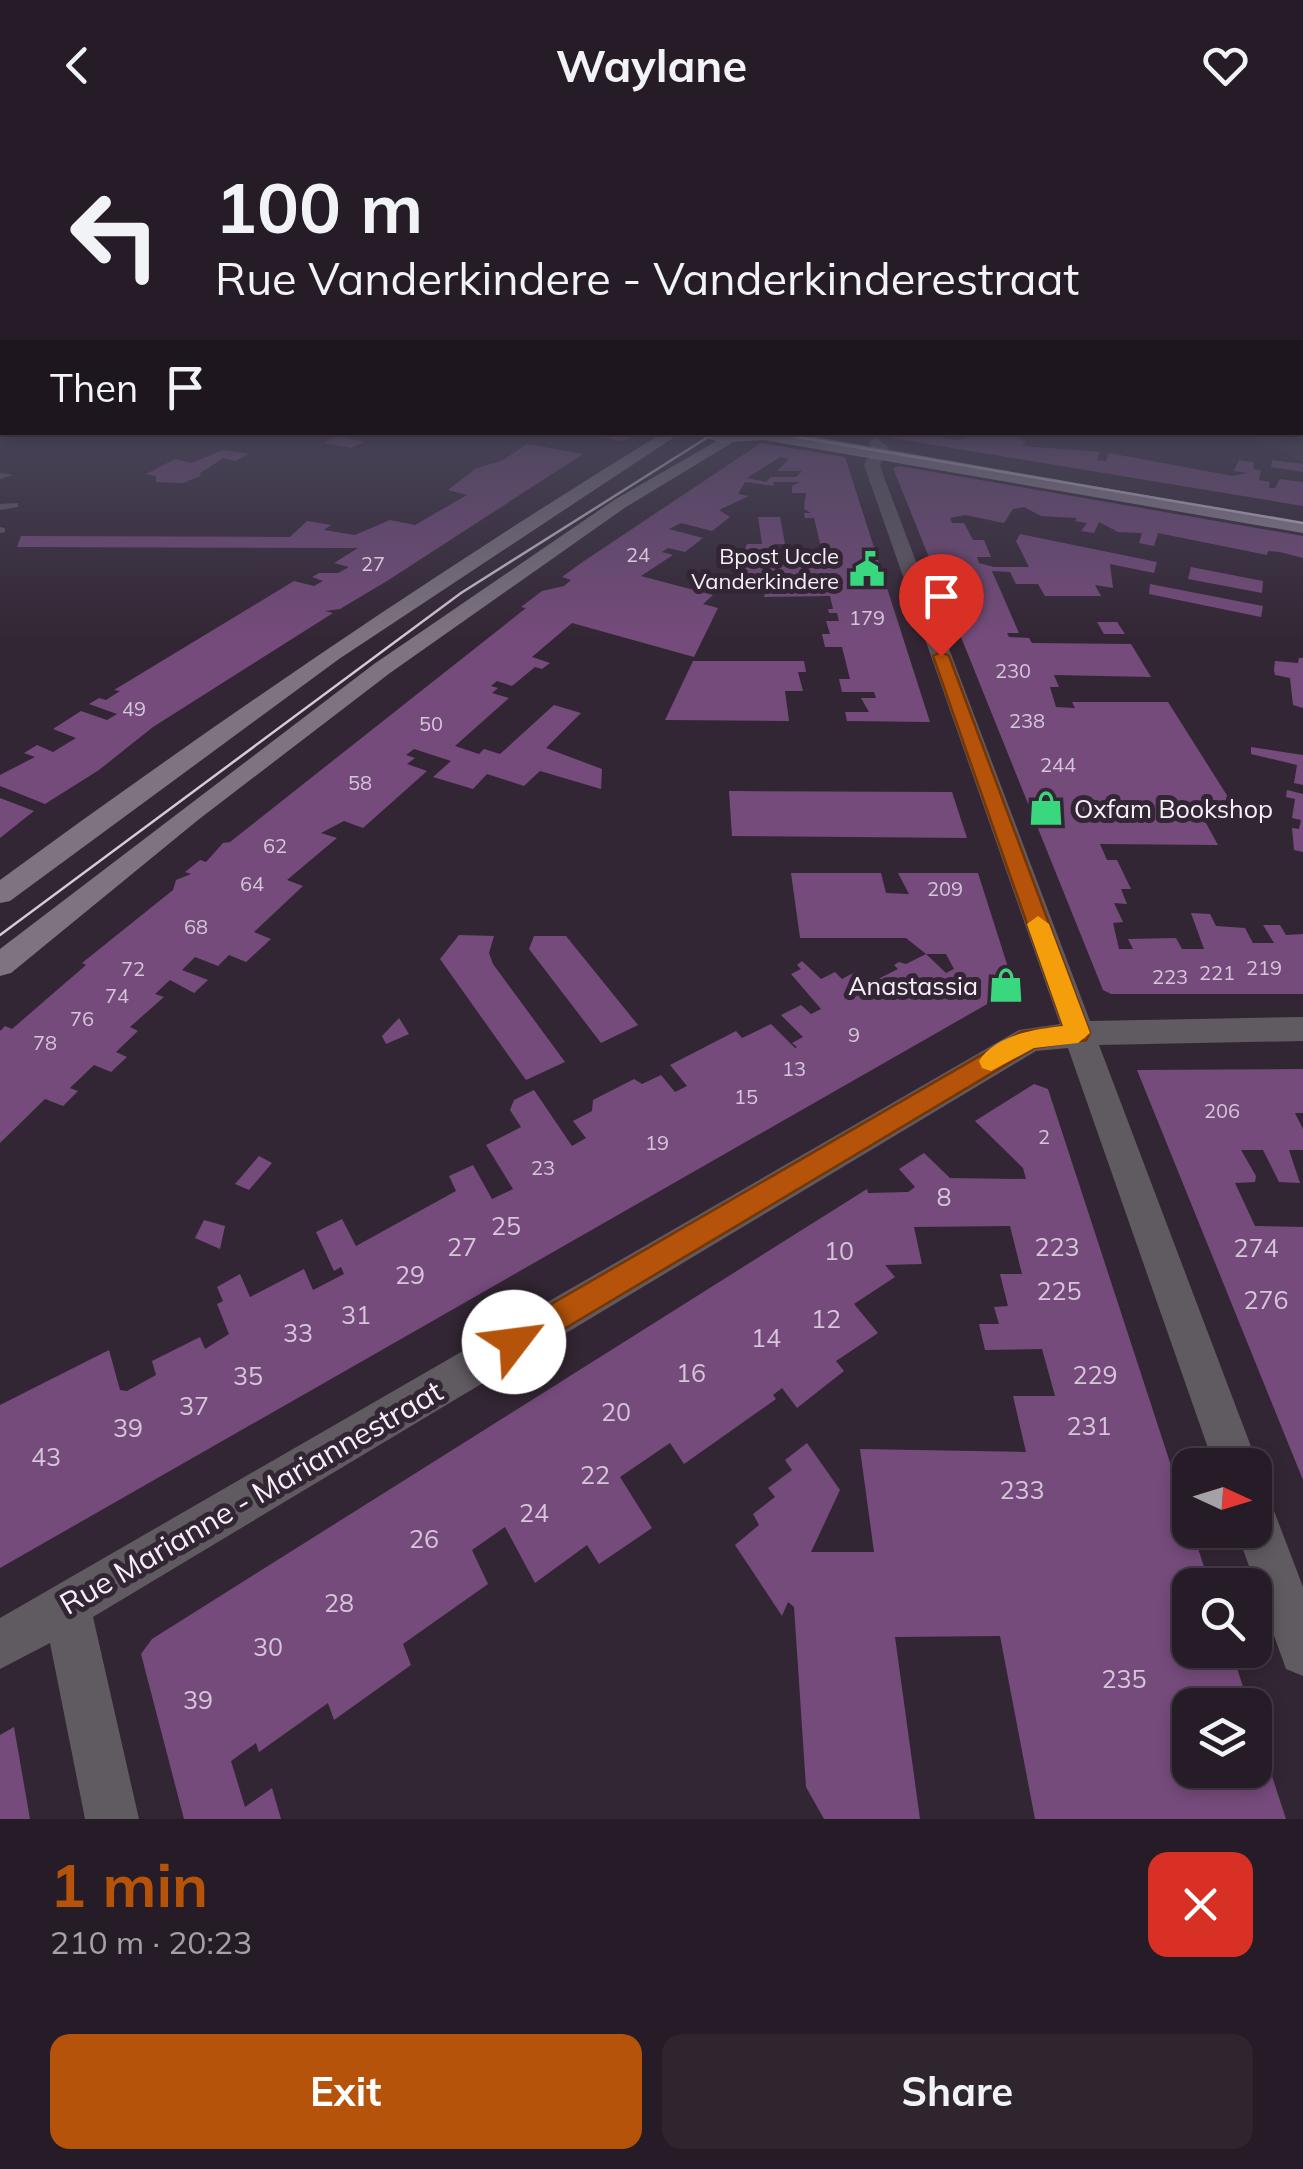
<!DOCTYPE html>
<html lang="en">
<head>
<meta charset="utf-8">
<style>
	:root { --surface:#261c27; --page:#2e252f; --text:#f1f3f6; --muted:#a4a1a7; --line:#423a44; --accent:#b45309 }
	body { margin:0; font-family:Mulish,sans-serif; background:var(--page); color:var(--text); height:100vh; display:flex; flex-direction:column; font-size:38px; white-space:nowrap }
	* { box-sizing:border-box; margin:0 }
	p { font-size:32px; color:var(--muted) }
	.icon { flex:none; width:55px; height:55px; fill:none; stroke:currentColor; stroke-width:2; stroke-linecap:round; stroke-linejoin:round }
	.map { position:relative; height:1689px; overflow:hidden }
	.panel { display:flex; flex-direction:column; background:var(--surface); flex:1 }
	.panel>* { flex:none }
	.hud { position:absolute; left:0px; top:0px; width:1305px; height:305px; box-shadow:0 5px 15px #0003,0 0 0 2px var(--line); background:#261c27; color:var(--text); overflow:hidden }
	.needle { width:65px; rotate:94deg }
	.fabs { position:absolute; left:1172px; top:1318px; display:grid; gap:20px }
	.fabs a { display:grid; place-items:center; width:100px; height:100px; border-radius:20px; background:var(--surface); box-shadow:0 5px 15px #0003,0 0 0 2px var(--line); font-size:50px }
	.pin { position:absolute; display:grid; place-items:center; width:85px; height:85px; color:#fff; margin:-102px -42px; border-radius:50% 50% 50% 0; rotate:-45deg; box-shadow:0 0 10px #0007 }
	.pin .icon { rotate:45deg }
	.me { position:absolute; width:110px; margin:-55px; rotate:60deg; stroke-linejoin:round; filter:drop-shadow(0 0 8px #0008) }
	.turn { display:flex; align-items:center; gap:35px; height:210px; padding:0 50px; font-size:45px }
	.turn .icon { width:130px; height:130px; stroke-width:2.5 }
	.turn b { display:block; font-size:70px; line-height:85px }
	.then { display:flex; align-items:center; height:95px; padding:0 50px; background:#0003; gap:20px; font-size:38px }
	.round { display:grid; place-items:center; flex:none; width:105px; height:105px; border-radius:20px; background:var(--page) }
	.summary { display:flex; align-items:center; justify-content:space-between; height:170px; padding:0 50px }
	h1 { font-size:60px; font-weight:700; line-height:75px; color:var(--accent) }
	.primary-button { display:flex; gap:20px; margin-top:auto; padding:20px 50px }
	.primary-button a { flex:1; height:115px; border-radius:20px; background:var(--accent); color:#fff; font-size:40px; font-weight:700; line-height:115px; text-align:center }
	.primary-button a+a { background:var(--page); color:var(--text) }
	header { display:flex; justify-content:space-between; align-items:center; height:130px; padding:0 50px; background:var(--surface); font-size:45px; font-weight:700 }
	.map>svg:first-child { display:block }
	.built { fill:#413043 }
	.building { fill:#754b7b; fill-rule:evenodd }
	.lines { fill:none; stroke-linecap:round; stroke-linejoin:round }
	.lane { fill:#605a61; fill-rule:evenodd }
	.street { fill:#605a61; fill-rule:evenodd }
	.secondary { fill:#7e747f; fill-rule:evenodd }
	.primary { fill:#958896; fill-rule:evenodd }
	.tram { stroke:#d4cbd5; stroke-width:2.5 }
	.route { fill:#b45309; stroke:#753606; stroke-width:2.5 }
	.slow { fill:#f59e0b }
	.labels { text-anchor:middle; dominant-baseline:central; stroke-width:10; stroke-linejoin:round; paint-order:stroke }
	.number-label { font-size:20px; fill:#d6c6d9 }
	.far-poi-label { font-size:22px; fill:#f7eff8; stroke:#332634; text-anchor:end }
	.poi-label { font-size:25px; fill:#f7eff8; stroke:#332634; text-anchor:start }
	.near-number-label { font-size:25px; fill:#d6c6d9 }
	.near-street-label { font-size:30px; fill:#f7eff8; stroke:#332634 }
</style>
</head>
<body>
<header><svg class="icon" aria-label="back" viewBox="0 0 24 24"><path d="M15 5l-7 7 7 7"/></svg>Waylane<svg class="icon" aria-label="heart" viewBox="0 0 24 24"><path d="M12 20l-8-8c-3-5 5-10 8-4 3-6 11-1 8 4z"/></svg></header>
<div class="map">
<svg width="1303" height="1689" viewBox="0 0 1303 1689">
	<rect width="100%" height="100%" fill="#332634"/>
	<!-- built -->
	<path class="built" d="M1248 303H1285L1303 314V334Z"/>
	<!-- building -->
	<g class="building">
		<path d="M578 302H638V305L621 311Z"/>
		<path d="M891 302H940L947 306 941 308 958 310 974 306 957 302H1038L1014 306 1026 311 1022 316 1100 322 1097 330 1106 331 1109 323 1233 346 1247 343 1234 341 1239 330 1253 332 1254 339 1261 340 1259 350 1270 352 1269 358H1275L1280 349 1303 352V376L892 308Z"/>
		<path d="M336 306 364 312 351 318 324 313Z"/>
		<path d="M761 313 845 327 930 592 847 591 845 582H869L861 568H876L874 562H842L839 549H850L842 517H825L822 504H830L826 491H839L837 483H829L828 479H833L830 466 764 467 765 463 753 462V455L705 450 707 442 731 447 741 443 742 434H825L814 388H805L804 383H811L804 379 806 363H792V356L800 352H773L774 356 745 352 738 364 749 366 719 380 730 387 712 401 681 393 669 399 703 408 685 422 668 418 662 422 673 425 641 446 713 465 703 474 718 478 694 527 572 493 532 527 550 533 542 539 535 537 512 556 497 551 491 556 498 558 492 563 509 568 455 616 479 624 484 619 500 624 554 575 581 583 546 618 602 639 601 659 540 641 524 656 487 644 473 659 433 647 451 631 414 619 406 625 415 628 407 634 427 641 363 698 344 691 321 703 337 708 287 750 303 756 254 802 271 809 246 832 229 825 218 836 195 827 182 840 208 850 194 863 170 850 155 864 164 867 130 897 138 901 116 922 127 927 111 942 94 935 70 958 78 961 63 976 45 969 0 1013V901L5 896 12 899 86 835 82 833 173 760 176 750 191 744 185 742 200 730 206 732 223 713 230 712 526 478 521 477 542 461 564 456 571 450 562 447 581 433ZM780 327 789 329 777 341H802L796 347H771L766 352 747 348Z"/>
		<path d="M527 314 583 324 387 451 340 479 325 481 333 483 153 597 99 640 45 674 0 656V645L35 627 24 623 37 615 53 622 76 608 53 599 81 581 107 590 117 584 89 574 99 568 106 570 120 561 114 560 294 451 314 456 323 451 312 447 319 443H338L349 437 334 433 358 418 17 417 21 406 290 407 307 391 331 395 324 400 355 405 390 390 415 395 467 365 448 360 475 339 503 330Z"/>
		<path d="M223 320 249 324 235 331 223 328 199 344 203 345 183 353 156 352V346L146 344 175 329 191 333Z"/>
		<path d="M1272 330 1303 334V342L1271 337Z"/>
		<path d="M899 336 1303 406V428L1280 422 1268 421 1267 425 1158 403 1154 416 1139 413 1142 403 1118 402 1099 392 1094 403 1081 401 1087 393 1075 391 1077 388 1041 386 1024 377 1013 379 1004 393 965 385 950 388 952 393H964L973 410H984L991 427H977L979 433 994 437H1029L1016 411 1020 404 1157 432 1154 443 1110 434 1113 458 1095 455 1101 466H1045L1038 454H1016L1010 442 992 441 1019 503H1007L1009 507 1029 508 1032 513 1131 514 1151 547 1054 545 1059 557H1050L1056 577 1075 578 1072 572H1168L1240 686H1202L1218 715 1100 714 1107 730H1117L1131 759H1121L1127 774 1114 773 1123 792 1113 793 1119 819H1133L1128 809 1176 808 1182 819H1204L1191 783 1210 784 1216 796 1245 798 1253 813H1274L1263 795H1280L1286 805 1303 804V864H1111L1103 860 893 338Z"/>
		<path d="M758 387H780L785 414H774L775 424 743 423 747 414H762Z"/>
		<path d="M1191 437 1263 451 1262 463 1188 449Z"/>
		<path d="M1150 454 1263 476 1261 487 1149 464Z"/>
		<path d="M1097 492H1117L1125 504H1104Z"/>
		<path d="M1299 528H1303V578L1293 575 1290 548 1275 545 1274 540 1275 531 1298 533Z"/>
		<path d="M693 531H804L806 542H798L803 561H785L789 591 665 590Z"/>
		<path d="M1251 617 1303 625V655L1294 653 1297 635 1251 624Z"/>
		<path d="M1287 660 1303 664V722L1294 720 1292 698 1299 699 1301 690 1292 688 1295 669 1286 667Z"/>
		<path d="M729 661 952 662 967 708 732 706Z"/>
		<path d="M0 668 34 681 0 708Z"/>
		<path d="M791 743H881L886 763 909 764 898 743H978L1013 853 1010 861 0 1438V1275L109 1220 120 1260 127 1261 156 1245 152 1231 200 1207 205 1219 229 1204 217 1174 223 1171 217 1157 240 1144 250 1167 304 1139 313 1160 344 1144 341 1137 334 1141 316 1102 342 1089 356 1116 456 1061 449 1046 473 1035 492 1069 513 1059 486 1015 521 997 510 980 514 970 534 960 572 1016 586 1008 573 991 592 981 593 970 634 949 642 954 661 945 675 962 687 956 670 935 736 901 742 908 771 894 795 918 797 917 792 913 803 907 781 885 801 875 811 884 821 879 791 844 801 839 797 835 802 831 821 849 835 842 842 849 855 842 868 854 898 839 894 835 899 832 906 834 926 824 946 843 954 839 946 824H926L906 808H800Z"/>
		<path d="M459 805 494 806 489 823 493 834 565 932 526 950 440 829Z"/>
		<path d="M534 806H566L638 895 601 913 529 819Z"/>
		<path d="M399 888 409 904 386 914 382 906Z"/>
		<path d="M1303 939V983H1295L1303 999V1020H1289L1300 1053 1279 1052 1263 1020H1241L1256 1046 1255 1052 1235 1053 1255 1096 1303 1097V1350L1137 940Z"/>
		<path d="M1034 954 1048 959 1210 1455H1190V1520H1231L1249 1575H1190V1640H1255L1256 1597 1286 1689H1035L1000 1506 895 1507 920 1689H824L806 1657 794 1477 788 1472 782 1486 735 1415 759 1395 753 1384 775 1367 768 1358 792 1340 785 1330 807 1313 840 1360 811 1422H874L860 1319 1026 1322 1013 1266H1055L1042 1219 985 1220 979 1194H999L994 1177 1008 1176 1000 1144H1022L1010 1096 914 1097 922 1134 885 1135 895 1147 854 1174 878 1203 836 1231 844 1241 797 1278 782 1258 773 1265 776 1269 684 1334 670 1313 620 1347 652 1398 599 1434 587 1415 535 1453 505 1397 472 1420 488 1454 403 1514 411 1535 334 1590 328 1573 259 1622 256 1613 231 1631 245 1677 272 1658 281 1689H184L141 1524 152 1509 867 1059 868 1063 908 1062 915 1057 899 1039 924 1023 950 1048 1026 1049 1023 1038 975 991Z"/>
		<path d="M259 1026 272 1033 249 1060 235 1054Z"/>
		<path d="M204 1090 225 1096 220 1119 195 1108Z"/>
		<path d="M14 1597 30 1689H0V1605Z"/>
	</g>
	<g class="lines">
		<!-- lane -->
		<g class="lane">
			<path d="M0 343 13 345 0 349Z"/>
			<path d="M18 373V377L0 380V374Z"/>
			<path d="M0 397 5 398V402L0 403Z"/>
		</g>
		<!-- street -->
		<g class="street">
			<path d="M876 307 889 318 880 335 884 347 1090 891 1303 887V911L1099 915 1258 1335 1255 1342V1335H1214L1068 918 1036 921 93 1487 139 1689H85L50 1513 0 1539V1488L1019 900 1060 894 864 335 873 318 868 312Z"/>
			<path d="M1255 1366 1271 1373 1303 1457V1546L1286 1539 1236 1400H1255Z"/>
		</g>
		<!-- secondary -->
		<g class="secondary">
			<path d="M664 302H682L339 529 10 771 0 773V750C216 592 436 442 664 302Z"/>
			<path d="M727 305 740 308 626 377 390 543 198 690 11 843 0 846V819L374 534 614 370Z"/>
		</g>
		<!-- primary -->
		<path class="primary" d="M689 302H788L1303 393V403L764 310 721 313Z"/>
		<!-- tram -->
		<g class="tram">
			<path d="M768 302 1303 393"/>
			<path d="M0 805 461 463 716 302"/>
		</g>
	</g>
	<!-- sky -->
	<linearGradient id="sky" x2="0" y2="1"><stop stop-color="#1c151d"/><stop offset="0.54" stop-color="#4a475c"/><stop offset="1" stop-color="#4a475c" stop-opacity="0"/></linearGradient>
	<rect width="1303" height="510" fill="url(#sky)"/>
	<!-- route -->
	<path class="route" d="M941 522 949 526 1090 903 1086 910 1034 918 524 1223 514 1227 503 1223 498 1212 503 1202 1021 902 1063 896 933 526Z"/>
	<!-- slow -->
	<path class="slow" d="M1038 786 1049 794 1090 903 1078 913 1034 918 991 941 982 938 979 931C995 905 1035 899 1063 896L1027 794Z"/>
	<!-- icons -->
	<defs>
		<symbol id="civic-bare" viewBox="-9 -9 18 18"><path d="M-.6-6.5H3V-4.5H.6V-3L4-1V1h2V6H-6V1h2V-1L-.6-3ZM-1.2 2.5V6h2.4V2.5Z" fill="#39d87f" stroke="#332634" stroke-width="2.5" paint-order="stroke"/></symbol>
		<symbol id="shop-bare" viewBox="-9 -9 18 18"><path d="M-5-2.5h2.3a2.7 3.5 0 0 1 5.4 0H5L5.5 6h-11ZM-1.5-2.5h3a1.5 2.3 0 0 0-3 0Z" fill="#39d87f" stroke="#332634" stroke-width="2.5" paint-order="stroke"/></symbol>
	</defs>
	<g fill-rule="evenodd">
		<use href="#civic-bare" x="842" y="414" width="50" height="50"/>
		<use href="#shop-bare" x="1021" y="653" width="50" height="50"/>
		<use href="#shop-bare" x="981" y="830" width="50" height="50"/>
	</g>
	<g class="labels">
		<!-- number labels -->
		<g class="number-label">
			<text x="638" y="424">24</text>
			<text x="373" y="433">27</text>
			<text x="867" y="487">179</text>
			<text x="1013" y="540">230</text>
			<text x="134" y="578">49</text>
			<text x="1027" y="590">238</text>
			<text x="431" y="593">50</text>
			<text x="1058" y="634">244</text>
			<text x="360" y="652">58</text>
			<text x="275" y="715">62</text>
			<text x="252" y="753">64</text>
			<text x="945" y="758">209</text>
			<text x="196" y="796">68</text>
			<text x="1264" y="837">219</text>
			<text x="133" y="838">72</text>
			<text x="1217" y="842">221</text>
			<text x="1170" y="846">223</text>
			<text x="117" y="865">74</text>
			<text x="82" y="888">76</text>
			<text x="854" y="904">9</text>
			<text x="45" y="912">78</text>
			<text x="794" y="938">13</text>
			<text x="746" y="966">15</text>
			<text x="1222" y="980">206</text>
			<text x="1044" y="1006">2</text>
			<text x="657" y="1012">19</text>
			<text x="543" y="1037">23</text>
		</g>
		<!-- far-poi labels -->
		<g class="far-poi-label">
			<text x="839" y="426">Bpost Uccle<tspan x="839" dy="25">Vanderkindere</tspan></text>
		</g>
		<!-- poi labels -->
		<g class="poi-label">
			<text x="1074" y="678">Oxfam Bookshop</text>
			<text x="978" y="855" text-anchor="end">Anastassia</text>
		</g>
		<!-- near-number labels -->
		<g class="near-number-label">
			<text x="944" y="1066">8</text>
			<text x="506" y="1095">25</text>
			<text x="462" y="1116">27</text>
			<text x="1057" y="1116">223</text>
			<text x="1256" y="1117">274</text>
			<text x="839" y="1120">10</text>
			<text x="410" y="1144">29</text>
			<text x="1059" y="1160">225</text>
			<text x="1266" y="1169">276</text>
			<text x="356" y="1184">31</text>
			<text x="826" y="1188">12</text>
			<text x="298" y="1202">33</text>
			<text x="766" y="1207">14</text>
			<text x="691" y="1242">16</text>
			<text x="1095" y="1244">229</text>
			<text x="248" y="1245">35</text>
			<text x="194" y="1275">37</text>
			<text x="616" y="1281">20</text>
			<text x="1089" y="1295">231</text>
			<text x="128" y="1297">39</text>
			<text x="46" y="1326">43</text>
			<text x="595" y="1344">22</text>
			<text x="1022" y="1359">233</text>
			<text x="534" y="1382">24</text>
			<text x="424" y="1408">26</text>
			<text x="339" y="1472">28</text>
			<text x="268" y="1516">30</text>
			<text x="1124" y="1548">235</text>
			<text x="198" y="1569">39</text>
		</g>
		<!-- near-street labels -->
		<g class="near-street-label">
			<text transform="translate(251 1367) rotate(-30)">Rue Marianne - Mariannestraat</text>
		</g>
	</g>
</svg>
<div class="fabs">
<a><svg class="needle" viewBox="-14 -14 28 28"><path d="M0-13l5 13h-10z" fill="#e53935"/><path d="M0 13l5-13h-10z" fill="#a4a1a7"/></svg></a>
<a><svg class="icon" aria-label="search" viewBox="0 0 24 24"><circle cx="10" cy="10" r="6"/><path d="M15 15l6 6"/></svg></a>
<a><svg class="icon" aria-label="layers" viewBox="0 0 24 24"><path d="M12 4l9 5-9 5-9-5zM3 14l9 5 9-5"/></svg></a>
</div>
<div class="pin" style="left:941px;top:526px;background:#d93025"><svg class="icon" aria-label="arrive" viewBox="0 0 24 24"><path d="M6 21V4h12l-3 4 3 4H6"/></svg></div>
<svg class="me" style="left:514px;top:1212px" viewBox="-20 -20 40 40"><circle r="19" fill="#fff"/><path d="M0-13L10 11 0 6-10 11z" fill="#b45309"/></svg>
<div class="hud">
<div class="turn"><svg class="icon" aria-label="left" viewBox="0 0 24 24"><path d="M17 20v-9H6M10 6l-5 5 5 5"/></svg><div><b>100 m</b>Rue Vanderkindere - Vanderkinderestraat</div></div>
<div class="then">Then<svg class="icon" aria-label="arrive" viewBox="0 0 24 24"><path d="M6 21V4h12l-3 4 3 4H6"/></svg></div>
</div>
</div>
<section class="panel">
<div class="summary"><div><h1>1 min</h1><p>210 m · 20:23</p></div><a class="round" style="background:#d93025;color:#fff"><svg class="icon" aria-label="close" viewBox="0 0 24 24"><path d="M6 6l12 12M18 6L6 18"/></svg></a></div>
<div class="primary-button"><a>Exit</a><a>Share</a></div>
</section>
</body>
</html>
